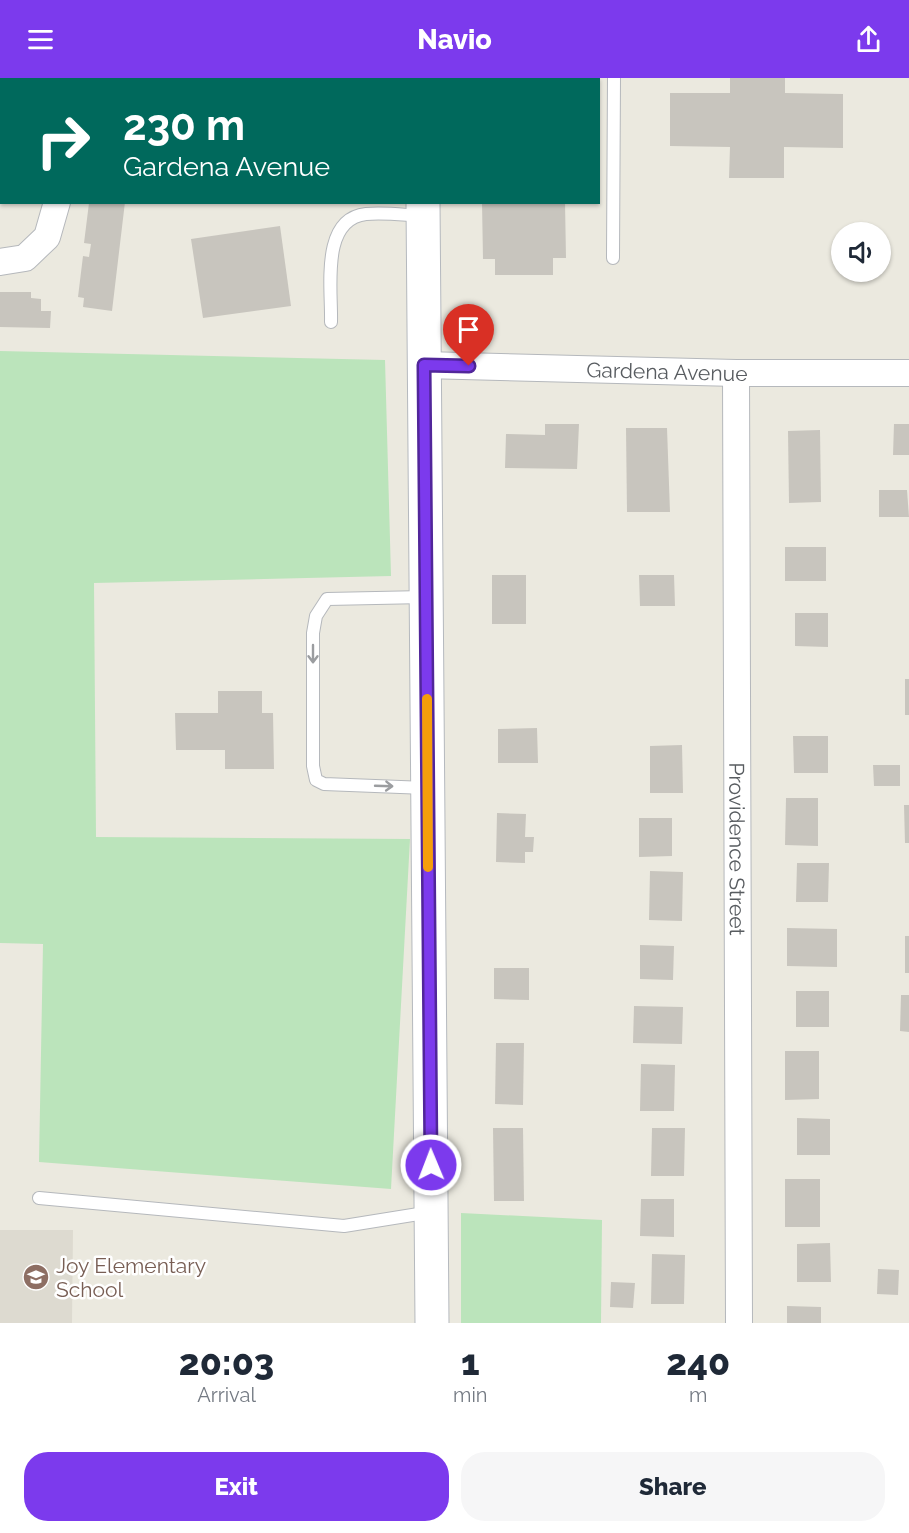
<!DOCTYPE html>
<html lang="en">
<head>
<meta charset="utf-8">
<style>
	:root { --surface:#fff; --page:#f6f6f7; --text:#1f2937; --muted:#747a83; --accent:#7c3aed }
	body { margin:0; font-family:Raleway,sans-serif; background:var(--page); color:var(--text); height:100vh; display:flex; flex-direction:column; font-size:22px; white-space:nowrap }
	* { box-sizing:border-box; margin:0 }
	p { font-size:20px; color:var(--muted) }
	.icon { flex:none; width:33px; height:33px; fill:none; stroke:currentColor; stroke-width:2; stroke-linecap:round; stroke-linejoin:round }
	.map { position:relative; height:1245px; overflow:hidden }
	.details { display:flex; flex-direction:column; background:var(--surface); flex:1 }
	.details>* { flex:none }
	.hud { position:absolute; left:0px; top:0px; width:600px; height:126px; box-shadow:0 2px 4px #0004; background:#00695c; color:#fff; overflow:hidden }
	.tools { position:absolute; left:831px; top:144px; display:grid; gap:12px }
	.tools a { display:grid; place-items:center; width:60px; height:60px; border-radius:50%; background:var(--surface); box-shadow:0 2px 4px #0004; font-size:30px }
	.pin { position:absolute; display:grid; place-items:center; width:51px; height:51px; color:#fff; margin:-62px -26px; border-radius:50% 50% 50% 0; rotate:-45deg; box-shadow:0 0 6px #0007 }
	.pin .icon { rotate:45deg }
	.me { position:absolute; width:66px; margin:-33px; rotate:359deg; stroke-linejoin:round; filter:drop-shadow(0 0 4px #0008) }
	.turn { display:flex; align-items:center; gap:21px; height:126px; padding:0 24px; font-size:27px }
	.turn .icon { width:78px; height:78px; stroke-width:2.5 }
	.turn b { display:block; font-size:42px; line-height:51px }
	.eta { display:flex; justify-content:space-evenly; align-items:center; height:102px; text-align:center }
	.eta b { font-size:36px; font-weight:800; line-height:42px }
	.action { display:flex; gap:12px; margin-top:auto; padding:12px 24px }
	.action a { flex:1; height:69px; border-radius:24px; background:var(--accent); color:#fff; font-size:24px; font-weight:800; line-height:69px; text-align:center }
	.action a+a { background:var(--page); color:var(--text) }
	header { display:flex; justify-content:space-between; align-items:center; height:78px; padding:0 24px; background:var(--accent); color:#fff; font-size:27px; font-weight:800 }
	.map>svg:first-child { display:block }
	.education { fill:#dddad0 }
	.green { fill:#bbe4bb }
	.building { fill:#c8c5be }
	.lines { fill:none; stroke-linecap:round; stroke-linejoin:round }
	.lane-casing { stroke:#b5b8bc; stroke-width:14 }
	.street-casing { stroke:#b5b8bc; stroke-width:28 }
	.secondary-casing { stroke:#b5b9be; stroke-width:35 }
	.lane { stroke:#fff; stroke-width:12 }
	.street { stroke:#fff; stroke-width:26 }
	.secondary { stroke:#fff; stroke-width:33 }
	.oneway { stroke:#9b9da0 }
	.route-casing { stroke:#51269a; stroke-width:15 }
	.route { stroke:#7c3aed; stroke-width:10 }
	.slow { stroke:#f59e0b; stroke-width:10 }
	.labels { text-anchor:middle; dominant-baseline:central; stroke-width:5; stroke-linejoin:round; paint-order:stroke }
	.street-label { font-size:21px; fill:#585c60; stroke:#fff }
	.education-label { font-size:21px; fill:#785e54; stroke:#fff; text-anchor:start }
</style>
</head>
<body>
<header><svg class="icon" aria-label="menu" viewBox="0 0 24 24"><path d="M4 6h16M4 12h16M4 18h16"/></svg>Navio<svg class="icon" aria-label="share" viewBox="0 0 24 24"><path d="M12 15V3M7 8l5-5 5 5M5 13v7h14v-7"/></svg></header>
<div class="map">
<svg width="909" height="1245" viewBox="0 0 909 1245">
	<rect width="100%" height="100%" fill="#ebe9df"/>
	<!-- education -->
	<path class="education" d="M0 1152H73L72 1245H0Z"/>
	<!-- green -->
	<g class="green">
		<path d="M0 273 385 282 391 498 94 505 96 759 410 761 391 1111 39 1084 43 866 0 865Z"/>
		<path d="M461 1135 602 1142 601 1245H461Z"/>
	</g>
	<!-- building -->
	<g class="building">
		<path d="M730 0H785V15L843 16V70L784 69V100H729L730 69 670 68V15H730Z"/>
		<path d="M96 124H125L112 233 83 229 84 220 78 219 83 178 89 179 91 166 84 165 89 125Z"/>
		<path d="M482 124H565L566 180H553V197H495V181H483Z"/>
		<path d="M280 148 291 228 203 240 191 161Z"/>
		<path d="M0 214H31V220L41 221V233H51L50 250 0 249Z"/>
		<path d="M545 346H579L577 391 505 390 506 356 545 357Z"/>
		<path d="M894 346H909V377H893Z"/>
		<path d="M626 350H667L670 434H627Z"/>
		<path d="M820 352 821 424 789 425 788 353Z"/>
		<path d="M879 412H907L909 439H879Z"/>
		<rect x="785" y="469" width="41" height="34"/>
		<rect x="492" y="497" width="34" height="49"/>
		<path d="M639 497H674L675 528H640Z"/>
		<path d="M795 535H828V569L795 568Z"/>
		<rect x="905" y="601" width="4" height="36"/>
		<path d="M218 613H262V635H273L274 691H225V672H176L175 635H218Z"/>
		<path d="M537 650 538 685H498V651Z"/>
		<path d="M793 658H828V695H794Z"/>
		<path d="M682 667 683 715H650V668Z"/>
		<path d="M873 687H900V708H874Z"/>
		<path d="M786 720H818V768L785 767Z"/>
		<path d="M904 727H909V765H905Z"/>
		<path d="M497 735 526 736 525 759H534L533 774H525V785L496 784Z"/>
		<path d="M639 740H672V778L639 779Z"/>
		<path d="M797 785H829L828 824H796Z"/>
		<path d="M650 793 683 794 682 843 649 842Z"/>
		<path d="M787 850 837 851V889L787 888Z"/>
		<rect x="905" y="858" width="4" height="37"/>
		<path d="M640 867 674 868 673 902 640 901Z"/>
		<path d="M494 890H529V922L494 921Z"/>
		<rect x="796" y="913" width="33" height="36"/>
		<path d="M901 917H909V954L900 953Z"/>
		<path d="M634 928 683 929 682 966 633 965Z"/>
		<path d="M496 965H524L523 1027 495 1026Z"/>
		<path d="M785 973H819V1021L785 1022Z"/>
		<path d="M641 986 675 987 674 1033H640Z"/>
		<path d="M797 1040 830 1041V1077H797Z"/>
		<path d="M493 1050H523L524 1123H494Z"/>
		<path d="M652 1050H685L684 1098H651Z"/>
		<rect x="785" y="1101" width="35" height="48"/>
		<path d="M641 1121H674V1159L640 1158Z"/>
		<path d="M830 1165 831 1204H797V1166Z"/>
		<path d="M652 1176 685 1177 684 1226H651Z"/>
		<path d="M878 1191 899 1192 898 1217 877 1216Z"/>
		<path d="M611 1204 635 1205 633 1230 610 1229Z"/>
		<path d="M787 1228 821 1229V1245H787Z"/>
	</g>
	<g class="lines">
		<defs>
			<g id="lane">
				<path d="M613 180 614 0"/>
				<path d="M331 244C332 211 320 141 366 136 384 134 404 137 422 138"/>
				<path d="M425 519 327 521 316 538 313 555V688L316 702 324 706 426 710"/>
				<path d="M39 1120 344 1148 431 1134"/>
			</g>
			<g id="street">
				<path d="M59 0V2"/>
				<path d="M0 184 25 180 47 159 57 124"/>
				<path id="s1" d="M424 287 736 295H909"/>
				<path id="s2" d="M736 295 739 1245"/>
			</g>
			<g id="secondary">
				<path d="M422 0V2"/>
				<path d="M423 124 432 1245"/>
			</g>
		</defs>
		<!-- lane casing -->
		<use href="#lane" class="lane-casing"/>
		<!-- street casing -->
		<use href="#street" class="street-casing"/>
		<!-- secondary casing -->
		<use href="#secondary" class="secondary-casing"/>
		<!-- lane -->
		<use href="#lane" class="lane"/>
		<!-- street -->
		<use href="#street" class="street"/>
		<!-- secondary -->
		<use href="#secondary" class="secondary"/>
	</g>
	<!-- one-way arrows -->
	<defs><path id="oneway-shaft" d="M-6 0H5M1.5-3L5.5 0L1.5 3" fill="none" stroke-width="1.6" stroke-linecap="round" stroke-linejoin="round" transform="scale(1.5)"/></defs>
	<g class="oneway">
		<use href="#oneway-shaft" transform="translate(313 576) rotate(90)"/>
		<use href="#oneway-shaft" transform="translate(384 708) rotate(2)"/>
	</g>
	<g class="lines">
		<defs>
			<path id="route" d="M431 1087 424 287 469 288"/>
		</defs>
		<!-- route casing -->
		<use href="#route" class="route-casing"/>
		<!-- route -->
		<use href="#route" class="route"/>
		<!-- slow -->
		<path class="slow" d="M427 621 428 789"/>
	</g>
	<!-- icons -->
	<defs>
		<symbol id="school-disc" viewBox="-11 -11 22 22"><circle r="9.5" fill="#8d6e63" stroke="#fff"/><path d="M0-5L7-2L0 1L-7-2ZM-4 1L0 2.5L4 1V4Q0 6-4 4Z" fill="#fff"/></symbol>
	</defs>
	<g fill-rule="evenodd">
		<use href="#school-disc" x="21" y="1184" width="30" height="30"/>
	</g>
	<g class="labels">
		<!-- street labels -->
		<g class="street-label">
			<text stroke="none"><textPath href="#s1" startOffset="243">Gardena Avenue</textPath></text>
			<text stroke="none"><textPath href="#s2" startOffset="476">Providence Street</textPath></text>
		</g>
		<!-- education labels -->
		<g class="education-label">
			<text x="56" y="1187">Joy Elementary<tspan x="56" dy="24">School</tspan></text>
		</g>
	</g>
</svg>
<div class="tools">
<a><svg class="icon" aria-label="sound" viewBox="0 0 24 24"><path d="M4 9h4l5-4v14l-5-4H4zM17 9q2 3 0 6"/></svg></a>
</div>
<div class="pin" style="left:469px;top:288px;background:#d93025"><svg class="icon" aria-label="arrive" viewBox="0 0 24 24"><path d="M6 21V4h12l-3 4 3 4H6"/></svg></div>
<svg class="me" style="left:431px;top:1087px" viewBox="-20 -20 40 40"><circle r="17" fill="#7c3aed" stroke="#fff" stroke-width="3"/><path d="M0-11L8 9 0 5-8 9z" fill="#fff"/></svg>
<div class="hud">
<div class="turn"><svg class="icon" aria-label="right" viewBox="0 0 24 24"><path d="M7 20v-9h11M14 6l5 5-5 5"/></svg><div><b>230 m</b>Gardena Avenue</div></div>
</div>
</div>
<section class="details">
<div class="eta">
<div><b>20:03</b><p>Arrival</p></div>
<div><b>1</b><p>min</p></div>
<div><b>240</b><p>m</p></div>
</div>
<div class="action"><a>Exit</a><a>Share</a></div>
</section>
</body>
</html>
